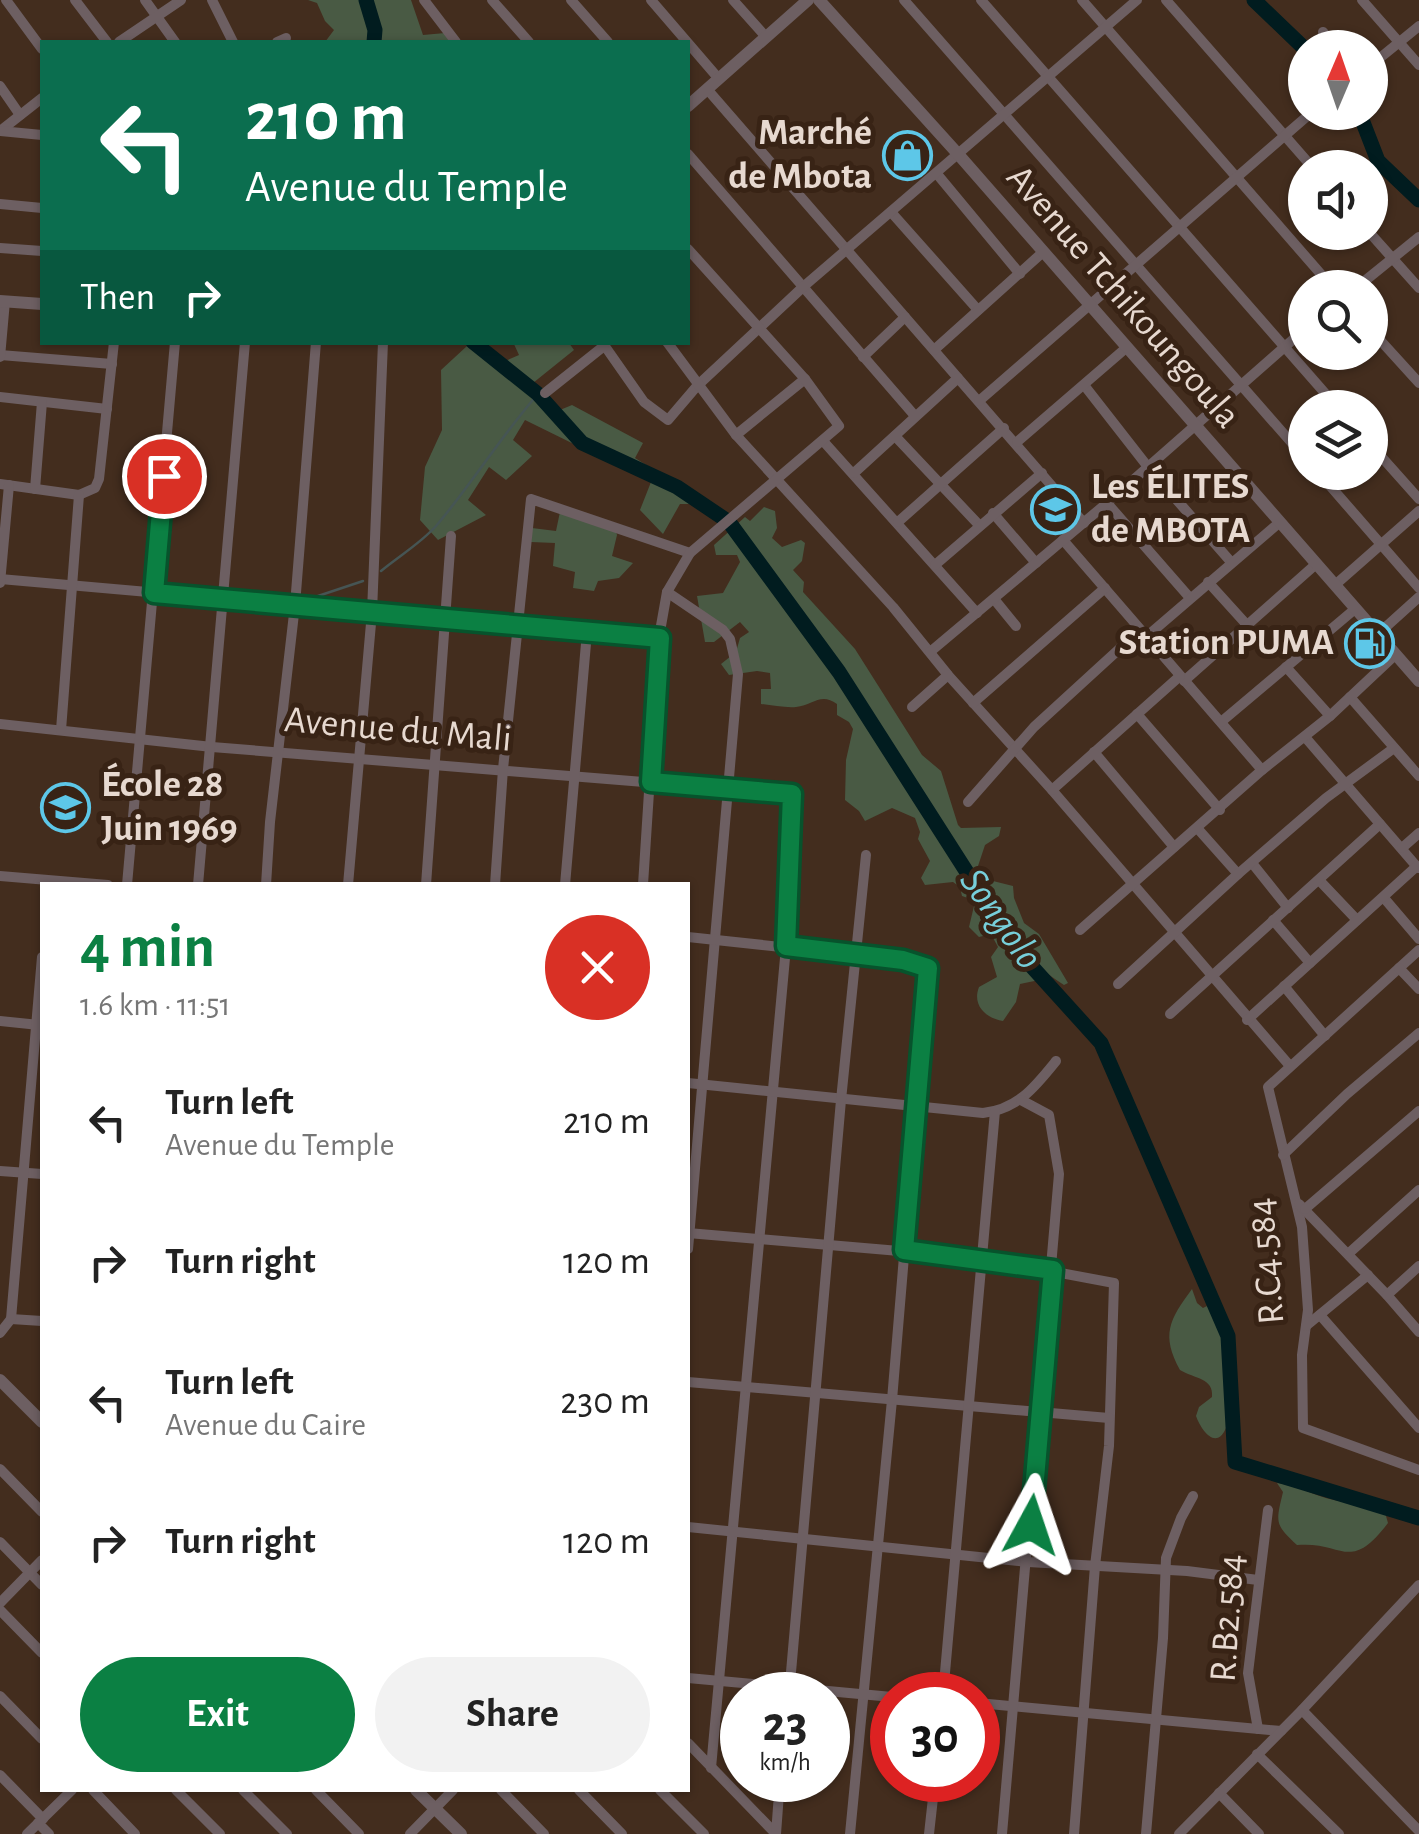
<!DOCTYPE html>
<html lang="en">
<head>
<meta charset="utf-8">
<style>
	:root { --surface:#fff; --page:#f2f2f2; --text:#222; --muted:#767676; --accent:#0b8043 }
	body { margin:0; font-family:"Alegreya Sans",sans-serif; background:var(--page); color:var(--text); height:100vh; display:flex; flex-direction:column; font-size:38px; white-space:nowrap }
	* { box-sizing:border-box; margin:0 }
	p { font-size:32px; color:var(--muted) }
	.icon { flex:none; width:55px; height:55px; fill:none; stroke:currentColor; stroke-width:2; stroke-linecap:round; stroke-linejoin:round }
	.map { position:relative; flex:1; overflow:hidden }
	.drawer { position:absolute; left:40px; top:882px; width:650px; height:910px; display:flex; flex-direction:column; background:var(--surface); border-radius:0px; box-shadow:0 2px 8px #0004 }
	.drawer>* { flex:none }
	.top-card { position:absolute; left:40px; top:40px; width:650px; height:305px; border-radius:0px; box-shadow:0 2px 8px #0004; background:#0b6e4f; color:#fff; overflow:hidden }
	.needle { width:65px; rotate:2deg }
	.tools { position:absolute; left:1288px; top:30px; display:grid; gap:20px }
	.tools a { display:grid; place-items:center; width:100px; height:100px; border-radius:50%; background:var(--surface); box-shadow:0 2px 8px #0004; font-size:50px }
	.speed { position:absolute; left:720px; top:1672px; display:flex; gap:20px; font-size:50px; font-weight:700; text-align:center }
	.speed>* { display:grid; place-content:center; width:130px; height:130px; border-radius:50%; background:var(--surface); box-shadow:0 2px 8px #0004; line-height:1 }
	.speed small { font-size:25px; font-weight:400 }
	.speed .limit { border:15px solid #d22; background:#fff; color:#111 }
	.pin { position:absolute; display:grid; place-items:center; width:85px; height:85px; color:#fff; margin:-42px; border:5px solid #fff; border-radius:50%; box-shadow:0 2px 10px #0007 }
	.me { position:absolute; width:110px; margin:-55px; rotate:5deg; stroke-linejoin:round; filter:drop-shadow(0 0 8px #0008) }
	.turn { display:flex; align-items:center; gap:35px; height:210px; padding:0 40px; font-size:45px }
	.turn .icon { width:130px; height:130px; stroke-width:2.5 }
	.turn b { display:block; font-size:70px; line-height:85px }
	.then { display:flex; align-items:center; height:95px; padding:0 40px; background:#0003; gap:20px; font-size:38px }
	.round { display:grid; place-items:center; flex:none; width:105px; height:105px; border-radius:52px; background:var(--page) }
	.head { display:flex; align-items:center; justify-content:space-between; height:170px; padding:0 40px }
	h1 { font-size:60px; font-weight:600; line-height:75px; color:var(--accent) }
	.button { display:flex; gap:20px; margin-top:auto; padding:20px 40px }
	.button a { flex:1; height:115px; border-radius:60px; background:var(--accent); color:#fff; font-size:40px; font-weight:600; line-height:115px; text-align:center }
	.button a+a { background:var(--page); color:var(--text) }
	ul { padding:0; list-style:none }
	li { display:flex; align-items:center; gap:30px; height:140px; padding:0 40px }
	li div { flex:1 }
	li b { display:block; font-size:38px }
	li em { font-style:normal }
	.map>svg:first-child { display:block }
	.green { fill:#495a44 }
	.lines { fill:none; stroke-linecap:round; stroke-linejoin:round }
	.stream { stroke:#465554; stroke-width:2.5 }
	.river { stroke:#011c1f; stroke-width:15 }
	.minor { stroke:#6d5f62; stroke-width:10 }
	.tertiary { stroke:#6d5f62; stroke-width:12 }
	.route-casing { stroke:#07532c; stroke-width:25 }
	.route { stroke:#0b8043; stroke-width:18 }
	.labels { text-anchor:middle; dominant-baseline:central; stroke-width:10; stroke-linejoin:round; paint-order:stroke }
	.poi-label { font-size:38px; font-weight:bold; fill:#e7d9d0; stroke:#382315; text-anchor:end }
	.street-label { font-size:38px; fill:#e7d9d0; stroke:#382315 }
	.water-label { font-size:40px; font-style:italic; fill:#77cfda; stroke:#382315 }
</style>
</head>
<body>
<div class="map">
<svg width="1419" height="1834" viewBox="0 0 1419 1834">
	<rect width="100%" height="100%" fill="#432d1e"/>
	<!-- green -->
	<g class="green">
		<path d="M308 0H411L423 35 445 33 453 42H325L334 30 325 21 317 3Z"/>
		<path d="M513 342 569 343 574 350 533 383 560 410 572 405 643 443 635 458 721 512 716 517 695 504H680L663 534 640 510 651 482 525 420 513 440 532 456 506 480 489 467 468 500 486 515 438 540 420 520 425 467 442 430 441 370 467 346 494 366 519 355Z"/>
		<path d="M561 507 615 528 617 535 612 556 633 563 619 578 598 581 594 591 573 588 575 572 553 566 555 543 531 542 532 528 556 531Z"/>
		<path d="M764 507 775 511 777 528 772 538 782 547 801 540 805 543 802 561 793 570 804 582 803 592 855 649 922 755 941 771 958 825 961 828 1001 827 999 836 985 845 974 878 982 883 989 880 1013 886 1014 898 1024 923 1039 934 1068 983 1064 985C1044 973 1022 954 1010 934 999 917 993 900 977 886L841 665 801 616 800 624C874 729 945 835 1012 946L1026 965 1044 979 1020 984 1016 1002 1003 1021C985 1018 972 1005 979 987L997 977 991 957 998 947 991 934 979 937 969 927 974 906 971 899 962 896 960 887 953 882 925 885 921 878 930 861 918 839 920 832 915 818 892 808 865 821 859 811 845 800 846 760 853 729 849 722 837 715V704C821 692 813 705 796 707 786 708 772 705 761 704V689H771L770 673 757 671 729 675 721 664 736 652 740 638 749 632 740 622 714 642H705L697 596 723 593 740 562 737 555H716L714 545 745 517 750 521Z"/>
		<path d="M1192 1289 1197 1303 1203 1308 1211 1304 1225 1336 1226 1428C1216 1451 1201 1430 1196 1416L1199 1407 1212 1397C1214 1378 1195 1379 1180 1370 1161 1335 1169 1320 1192 1289Z"/>
		<path d="M1277 1483C1298 1485 1314 1496 1334 1500 1350 1504 1368 1503 1384 1509L1388 1523C1349 1574 1344 1541 1297 1545 1274 1524 1276 1522 1283 1492Z"/>
	</g>
	<g class="lines">
		<!-- stream -->
		<g class="stream">
			<path d="M381 571C399 556 421 543 436 526 472 484 501 436 538 394"/>
			<path d="M312 598 363 581"/>
		</g>
		<!-- river -->
		<g class="river">
			<path d="M366 0 375 30 374 42"/>
			<path d="M1254 0 1305 49"/>
			<path d="M1359 112 1378 161 1419 200"/>
			<path d="M473 342 538 394 582 443 677 487 729 522 839 672 1016 949 1101 1043 1228 1336 1235 1462 1419 1518"/>
		</g>
		<!-- minor -->
		<g class="minor">
			<path d="M6 0 42 49"/>
			<path d="M75 0 107 42"/>
			<path d="M145 0 175 42"/>
			<path d="M212 0 233 42"/>
			<path d="M424 0 456 42"/>
			<path d="M492 0 529 42"/>
			<path d="M571 0 608 42"/>
			<path d="M651 0 719 79"/>
			<path d="M733 0 766 37"/>
			<path d="M904 0 1305 458"/>
			<path d="M981 0 1338 408"/>
			<path d="M1082 0 1333 288"/>
			<path d="M1166 0 1313 168"/>
			<path d="M1362 0 1419 65"/>
			<path d="M1323 32 1336 48"/>
			<path d="M119 42 181 0"/>
			<path d="M277 42 286 38"/>
			<path d="M1370 66 1419 26"/>
			<path d="M0 86 20 115"/>
			<path d="M707 89 1084 523"/>
			<path d="M0 131 42 98"/>
			<path d="M0 131 42 135"/>
			<path d="M688 154 915 416"/>
			<path d="M937 174 1020 274"/>
			<path d="M0 204 42 208"/>
			<path d="M891 212 978 310"/>
			<path d="M1369 232 1419 288"/>
			<path d="M0 248 42 251"/>
			<path d="M1356 288 1419 237"/>
			<path d="M1370 329 1419 383"/>
			<path d="M602 342 644 402 668 420 697 386 803 287 1137 0"/>
			<path d="M667 342 736 435 893 607 948 675 1052 790 1290 1066"/>
			<path d="M934 350 1042 253"/>
			<path d="M0 355 112 364"/>
			<path d="M0 357 5 301"/>
			<path d="M863 357 905 317"/>
			<path d="M1084 385 1148 467 1231 562"/>
			<path d="M545 393 604 346"/>
			<path d="M0 397 107 409"/>
			<path d="M979 401 1312 112"/>
			<path d="M736 435 805 379"/>
			<path d="M895 436 979 525"/>
			<path d="M824 442 977 613"/>
			<path d="M1017 442 1126 348"/>
			<path d="M1370 444 1419 499"/>
			<path d="M1318 472 1419 588"/>
			<path d="M854 473 958 378"/>
			<path d="M0 484 79 495 95 488 99 479 114 342"/>
			<path d="M35 489 42 402"/>
			<path d="M1107 503 1190 598"/>
			<path d="M993 513 1036 563"/>
			<path d="M898 522 1004 428"/>
			<path d="M1063 540 1262 770"/>
			<path d="M935 565 1042 473"/>
			<path d="M0 579 659 637"/>
			<path d="M1208 582 1247 625"/>
			<path d="M0 583 9 485"/>
			<path d="M1335 585 1419 511"/>
			<path d="M667 592 723 630 730 639 738 674 688 1249"/>
			<path d="M994 599 1016 626"/>
			<path d="M1378 634 1419 597"/>
			<path d="M1146 637 1280 522"/>
			<path d="M930 652 1107 503 1305 329"/>
			<path d="M1286 667 1330 716"/>
			<path d="M1184 681 1315 565"/>
			<path d="M1350 697 1419 776"/>
			<path d="M973 703 1105 588"/>
			<path d="M912 707 948 675"/>
			<path d="M1137 714 1220 810"/>
			<path d="M1221 722 1355 609"/>
			<path d="M0 724 212 747 792 794 786 947 711 1768"/>
			<path d="M61 730 79 495"/>
			<path d="M1305 737 1418 868"/>
			<path d="M1094 752 1174 847"/>
			<path d="M1052 790 1180 676"/>
			<path d="M968 802 1034 727 1140 630"/>
			<path d="M1198 829 1238 874"/>
			<path d="M1402 848 1419 833"/>
			<path d="M1252 863 1288 908"/>
			<path d="M0 876 108 885"/>
			<path d="M1319 880 1357 920"/>
			<path d="M127 885 175 342"/>
			<path d="M198 885 245 342"/>
			<path d="M266 885 270 822 295 605 316 342"/>
			<path d="M348 885 372 612 383 342"/>
			<path d="M426 885 451 536"/>
			<path d="M495 885 503 769 531 499 690 553"/>
			<path d="M565 885 587 632"/>
			<path d="M643 885 659 637 667 592 690 553 839 426 805 379 688 249"/>
			<path d="M1384 898 1419 939"/>
			<path d="M1273 920 1310 963"/>
			<path d="M1080 930 1262 770 1330 716 1396 654"/>
			<path d="M688 937 903 960 928 969 892 1400 850 1834"/>
			<path d="M1419 950 1268 1087 1302 1227 1308 1310 1302 1355 1303 1428 1419 1470"/>
			<path d="M1399 968 1419 989"/>
			<path d="M1118 984 1238 874 1326 798 1394 748"/>
			<path d="M1284 986 1325 1036"/>
			<path d="M1170 1014 1380 824"/>
			<path d="M1247 1020 1417 866"/>
			<path d="M0 1021 39 1025"/>
			<path d="M688 1083 983 1113C1018 1109 1035 1087 1056 1061"/>
			<path d="M1283 1155 1347 1094 1419 1033"/>
			<path d="M0 1171 42 1174"/>
			<path d="M1299 1204 1387 1295 1419 1332"/>
			<path d="M1305 1209 1419 1111"/>
			<path d="M688 1233 981 1258 1114 1283 1109 1446 1095 1566 1074 1834"/>
			<path d="M1348 1254 1419 1190"/>
			<path d="M1387 1295 1419 1266"/>
			<path d="M1320 1315 1419 1428"/>
			<path d="M11 1319 42 1321"/>
			<path d="M1306 1326 1368 1275"/>
			<path d="M0 1333 11 1319 42 957"/>
			<path d="M688 1382 1109 1418"/>
			<path d="M0 1469 42 1512"/>
			<path d="M688 1527 1028 1562 1187 1571 1258 1580"/>
			<path d="M0 1542 42 1585"/>
			<path d="M0 1603 42 1560"/>
			<path d="M0 1610 42 1653"/>
			<path d="M688 1678 892 1697"/>
			<path d="M789 1695 841 1100 866 855"/>
			<path d="M943 1695 995 1111"/>
			<path d="M0 1696 42 1739"/>
			<path d="M978 1703 1281 1731"/>
			<path d="M1302 1710 1419 1831"/>
			<path d="M1258 1729 1248 1673 1268 1510"/>
			<path d="M688 1743 776 1834"/>
			<path d="M1257 1754 1339 1834"/>
			<path d="M0 1775 43 1819"/>
			<path d="M93 1790 135 1834"/>
			<path d="M176 1790 220 1834"/>
			<path d="M243 1790 287 1834"/>
			<path d="M316 1790 359 1834"/>
			<path d="M501 1790 544 1834"/>
			<path d="M579 1790 622 1834"/>
			<path d="M660 1790 704 1834"/>
			<path d="M1219 1793 1259 1834"/>
			<path d="M38 1823 49 1834"/>
			<path d="M27 1834 72 1790"/>
			<path d="M410 1834 453 1790"/>
			<path d="M776 1834 780 1780"/>
			<path d="M929 1834 935 1780"/>
			<path d="M1002 1834 1059 1174 1049 1115 1021 1100"/>
			<path d="M1146 1834 1163 1638 1166 1558 1181 1518 1193 1496"/>
			<path d="M1179 1834 1302 1710 1419 1585"/>
		</g>
		<!-- tertiary -->
		<g class="tertiary">
			<path d="M819 0 958 154 1419 681"/>
			<path d="M688 106 808 0"/>
			<path d="M0 301 42 304"/>
			<path d="M0 1380 42 1422"/>
			<path d="M416 1790 461 1834"/>
		</g>
	</g>
	<g class="lines">
		<defs>
			<path id="route" d="M164 476 154 593 660 638 651 782 792 794 786 946 903 960 928 968 904 1250 1053 1270 1031 1525"/>
		</defs>
		<!-- route casing -->
		<use href="#route" class="route-casing"/>
		<!-- route -->
		<use href="#route" class="route"/>
	</g>
	<!-- icons -->
	<defs>
		<symbol id="shop-ring" viewBox="-11 -11 22 22"><circle r="9.5" fill="#382315" stroke="#5dc7e8" stroke-width="1.5"/><path d="M-5-2.5h2.3a2.7 3.5 0 0 1 5.4 0H5L5.5 6h-11ZM-1.5-2.5h3a1.5 2.3 0 0 0-3 0Z" fill="#5dc7e8"/></symbol>
		<symbol id="school-ring" viewBox="-11 -11 22 22"><circle r="9.5" fill="#382315" stroke="#5dc7e8" stroke-width="1.5"/><path d="M0-5L7-2L0 1L-7-2ZM-4 1L0 2.5L4 1V4Q0 6-4 4Z" fill="#5dc7e8"/></symbol>
		<symbol id="fuel-ring" viewBox="-11 -11 22 22"><circle r="9.5" fill="#382315" stroke="#5dc7e8" stroke-width="1.5"/><path d="M-5.5-6h7V0h2V4h1.3V-2.5L3-4.5l.8-.8L6-3V5H2.5V1h-1V6h-7ZM-4.2-4.7v3.2H.2V-4.7Z" fill="#5dc7e8"/></symbol>
	</defs>
	<g fill-rule="evenodd">
		<use href="#shop-ring" x="880" y="128" width="55" height="55"/>
		<use href="#school-ring" x="1028" y="482" width="55" height="55"/>
		<use href="#fuel-ring" x="1342" y="616" width="55" height="55"/>
		<use href="#school-ring" x="38" y="780" width="55" height="55"/>
	</g>
	<g class="labels">
		<!-- poi labels -->
		<g class="poi-label">
			<text x="872" y="133">Marché<tspan x="872" dy="44">de Mbota</tspan></text>
			<text x="1091" y="487" text-anchor="start">Les ÉLITES<tspan x="1091" dy="44">de MBOTA</tspan></text>
			<text x="1334" y="643">Station PUMA</text>
			<text x="101" y="785" text-anchor="start">École 28<tspan x="101" dy="44">Juin 1969</tspan></text>
		</g>
		<!-- street labels -->
		<g class="street-label">
			<text transform="translate(1123 297) rotate(49)">Avenue Tchikoungoula</text>
			<text transform="translate(398 730) rotate(5)">Avenue du Mali</text>
			<text transform="translate(1267 1261) rotate(-95)">R.C4.584</text>
			<text transform="translate(1228 1618) rotate(-86)">R.B2.584</text>
		</g>
		<!-- water labels -->
		<g class="water-label">
			<text transform="translate(1001 919) rotate(55)">Songolo</text>
		</g>
	</g>
</svg>
<div class="tools">
<a><svg class="needle" viewBox="-14 -14 28 28"><path d="M0-13l5 13h-10z" fill="#e53935"/><path d="M0 13l5-13h-10z" fill="#767676"/></svg></a>
<a><svg class="icon" aria-label="sound" viewBox="0 0 24 24"><path d="M4 9h4l5-4v14l-5-4H4zM17 9q2 3 0 6"/></svg></a>
<a><svg class="icon" aria-label="search" viewBox="0 0 24 24"><circle cx="10" cy="10" r="6"/><path d="M15 15l6 6"/></svg></a>
<a><svg class="icon" aria-label="layers" viewBox="0 0 24 24"><path d="M12 4l9 5-9 5-9-5zM3 14l9 5 9-5"/></svg></a>
</div>
<div class="speed"><div>23<small>km/h</small></div><div class="limit">30</div></div>
<div class="pin" style="left:164px;top:476px;background:#d93025"><svg class="icon" aria-label="arrive" viewBox="0 0 24 24"><path d="M6 21V4h12l-3 4 3 4H6"/></svg></div>
<svg class="me" style="left:1031px;top:1525px" viewBox="-20 -20 40 40"><path d="M0-17L14 15 0 8-14 15z" fill="#0b8043" stroke="#fff" stroke-width="4"/></svg>
<div class="top-card">
<div class="turn"><svg class="icon" aria-label="left" viewBox="0 0 24 24"><path d="M17 20v-9H6M10 6l-5 5 5 5"/></svg><div><b>210 m</b>Avenue du Temple</div></div>
<div class="then">Then<svg class="icon" aria-label="right" viewBox="0 0 24 24"><path d="M7 20v-9h11M14 6l5 5-5 5"/></svg></div>
</div>
<section class="drawer">
<div class="head"><div><h1>4 min</h1><p>1.6 km · 11:51</p></div><a class="round" style="background:#d93025;color:#fff"><svg class="icon" aria-label="close" viewBox="0 0 24 24"><path d="M6 6l12 12M18 6L6 18"/></svg></a></div>
<ul>
<li><svg class="icon" aria-label="left" viewBox="0 0 24 24"><path d="M17 20v-9H6M10 6l-5 5 5 5"/></svg><div><b>Turn left</b><p>Avenue du Temple</p></div><em>210 m</em></li>
<li><svg class="icon" aria-label="right" viewBox="0 0 24 24"><path d="M7 20v-9h11M14 6l5 5-5 5"/></svg><div><b>Turn right</b></div><em>120 m</em></li>
<li><svg class="icon" aria-label="left" viewBox="0 0 24 24"><path d="M17 20v-9H6M10 6l-5 5 5 5"/></svg><div><b>Turn left</b><p>Avenue du Caire</p></div><em>230 m</em></li>
<li><svg class="icon" aria-label="right" viewBox="0 0 24 24"><path d="M7 20v-9h11M14 6l5 5-5 5"/></svg><div><b>Turn right</b></div><em>120 m</em></li>
</ul>
<div class="button"><a>Exit</a><a>Share</a></div>
</section>
</div>
</body>
</html>
